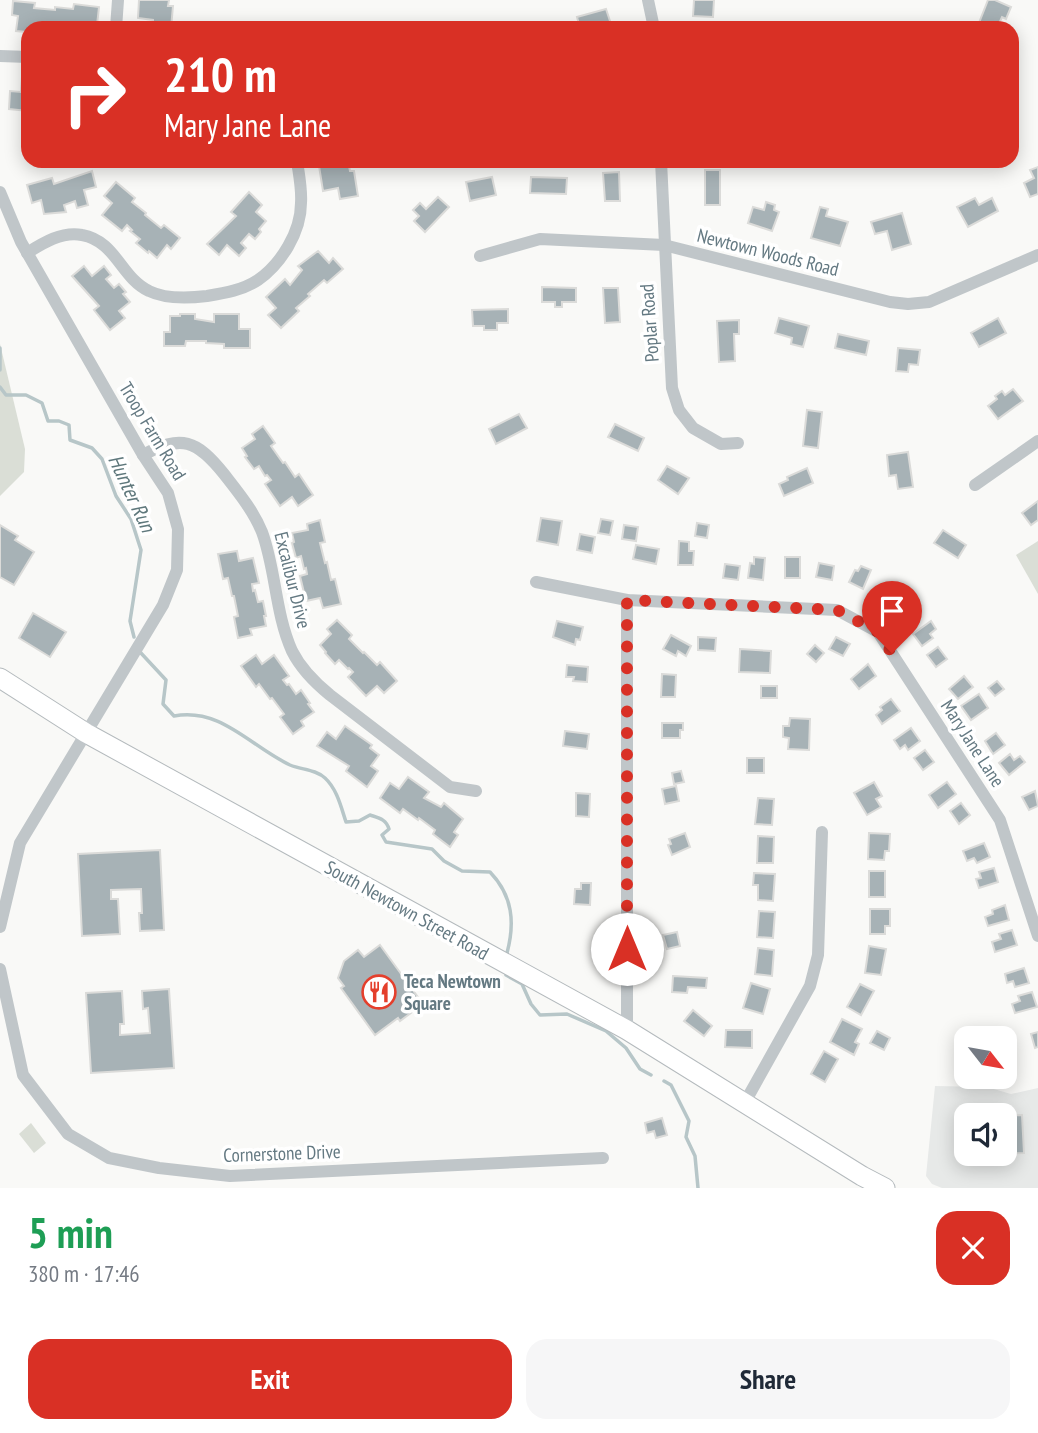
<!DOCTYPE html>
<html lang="en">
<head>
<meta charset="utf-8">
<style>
	:root { --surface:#fff; --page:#f6f6f7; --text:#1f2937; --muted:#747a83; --accent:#d93025 }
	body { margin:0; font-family:"PT Sans Narrow",sans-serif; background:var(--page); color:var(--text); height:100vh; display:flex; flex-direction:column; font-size:26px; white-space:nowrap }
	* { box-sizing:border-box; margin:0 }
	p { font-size:23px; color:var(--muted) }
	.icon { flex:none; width:38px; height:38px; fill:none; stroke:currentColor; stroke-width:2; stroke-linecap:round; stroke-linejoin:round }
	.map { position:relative; height:1188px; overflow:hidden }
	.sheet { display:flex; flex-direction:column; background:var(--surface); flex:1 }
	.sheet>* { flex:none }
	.hud { position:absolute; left:21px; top:21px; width:998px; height:147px; border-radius:21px; box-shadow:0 4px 18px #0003; background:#d93025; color:#fff; overflow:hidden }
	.needle { width:46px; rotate:121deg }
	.buttons { position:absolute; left:954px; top:1026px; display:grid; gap:14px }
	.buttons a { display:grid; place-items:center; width:63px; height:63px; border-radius:14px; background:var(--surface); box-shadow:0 4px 18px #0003; font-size:35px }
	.pin { position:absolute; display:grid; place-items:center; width:60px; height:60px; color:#fff; margin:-72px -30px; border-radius:50% 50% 50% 0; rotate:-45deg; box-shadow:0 0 7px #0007 }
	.pin .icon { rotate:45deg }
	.me { position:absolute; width:77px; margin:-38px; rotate:0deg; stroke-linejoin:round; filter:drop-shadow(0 0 5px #0008) }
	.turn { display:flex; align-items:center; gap:24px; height:147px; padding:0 28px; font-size:32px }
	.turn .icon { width:91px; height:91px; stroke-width:2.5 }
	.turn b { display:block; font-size:49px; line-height:60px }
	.round { display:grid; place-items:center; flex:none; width:74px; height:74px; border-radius:21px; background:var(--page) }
	.summary { display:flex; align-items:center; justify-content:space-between; height:119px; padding:0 28px }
	h1 { font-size:42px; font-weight:700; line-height:52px; color:#1e9e55 }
	.primary-button { display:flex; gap:14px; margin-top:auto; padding:14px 28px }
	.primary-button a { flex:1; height:80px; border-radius:21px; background:var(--accent); color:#fff; font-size:28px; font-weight:700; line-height:80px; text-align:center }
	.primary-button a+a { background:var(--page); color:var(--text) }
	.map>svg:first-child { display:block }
	.built { fill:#e7e9e8; fill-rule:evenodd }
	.green { fill:#daded6 }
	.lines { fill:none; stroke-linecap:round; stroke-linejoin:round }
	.stream { stroke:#b7c6c8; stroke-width:3.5 }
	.building { fill:#a7b2b6; stroke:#dbdbd9; stroke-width:2 }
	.primary-casing { stroke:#b4babd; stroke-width:21 }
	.minor { stroke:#c0c6c9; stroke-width:12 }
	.primary { stroke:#fff; stroke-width:19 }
	.route { stroke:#d93025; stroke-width:12; stroke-dasharray:0 21.6 }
	.labels { text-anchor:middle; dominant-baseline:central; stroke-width:7; stroke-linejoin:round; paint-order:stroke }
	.street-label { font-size:19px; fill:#647982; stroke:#fff }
	.poi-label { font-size:19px; font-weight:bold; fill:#647982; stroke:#fff; text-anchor:start }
	.water-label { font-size:21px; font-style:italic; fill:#5f787c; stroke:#fff }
</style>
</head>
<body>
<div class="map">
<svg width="1038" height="1188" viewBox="0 0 1038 1188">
	<rect width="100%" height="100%" fill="#f9f9f7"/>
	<!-- built -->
	<path class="built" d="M935 1086 987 1087 1011 1094 1038 1088V1188H942L932 1184 926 1176ZM966 1115H1004V1153H966Z"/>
	<!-- green -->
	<g class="green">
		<path d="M0 344 25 449 24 472 0 496Z"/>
		<path d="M1038 541V594L1016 555Z"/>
		<path d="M31 1123 46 1143 34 1153 19 1134Z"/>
	</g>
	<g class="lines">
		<!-- stream -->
		<g class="stream">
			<path d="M0 348V370"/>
			<path d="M0 387 6 395H26L42 403 48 421H59L69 425 70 440 92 448 102 459 116 496 131 519 141 550 130 621 134 637"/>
			<path d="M140 652 166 680 163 704 174 716C221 707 251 747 290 765 302 770 315 769 325 778 337 789 341 807 346 822L359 821 370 815C379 818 386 819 389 829L382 835 386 842 432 849 444 861 462 871 490 872C513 896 515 923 507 953"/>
			<path d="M506 975 522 984 531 1004 540 1015 567 1014 606 1031 626 1048 640 1069 651 1075"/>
			<path d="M664 1081 671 1085 689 1121 686 1137 695 1156 698 1188"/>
		</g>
	</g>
	<!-- building -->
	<g class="building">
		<path d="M139 0H169L168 6H173L171 28H153V20L138 18Z"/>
		<path d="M694 0H714L713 17 693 16Z"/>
		<path d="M988 0H995L1011 7 1006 19 1002 17 997 28H977Z"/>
		<path d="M13 1 35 3 34 8 55 10V7L73 9 74 4 99 7 97 25 87 24 86 28H28V35H26V32L16 31 18 16 12 15Z"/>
		<path d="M606 9 611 24 598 28H580L577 17Z"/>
		<path d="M22 77H28V111L9 109 10 91 21 92Z"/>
		<path d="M326 161H348L350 171H354L358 196 340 199 338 188 323 191 319 166 326 164Z"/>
		<path d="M1038 167V194L1030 197 1024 183 1034 178 1030 170Z"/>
		<rect x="705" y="170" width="15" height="35"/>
		<path d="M92 171 96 187 84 190 88 205 77 208 75 201 64 205 66 212 44 214 41 200 32 203 27 185 52 178 54 184Z"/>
		<path d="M619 172 620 201H605L603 173Z"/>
		<path d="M492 177 496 195 470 201 466 182Z"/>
		<path d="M531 177 567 178 566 194 530 193Z"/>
		<path d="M116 182 135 198 132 202 146 213 145 215 161 228 164 225 180 238 171 249 167 245 157 258 149 251 148 253 136 243 140 239 130 231 132 230 127 225 122 231 102 215 112 203 104 196Z"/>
		<path d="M249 192 262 205 256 212 266 221 259 229 261 232 255 239 249 234 241 243 246 248 239 256 227 245 219 255 207 244 236 216 231 212Z"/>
		<path d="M438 197 449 207 425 232 414 221 419 216 413 210 420 203 426 209Z"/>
		<path d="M975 198 979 205 992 198 998 211 968 227 957 207Z"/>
		<path d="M766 202 775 205 774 210 779 212 772 231 748 223 753 207 764 210Z"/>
		<path d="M820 207 828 209 826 216 848 222 840 246 811 238Z"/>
		<path d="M902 213 911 244 892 250 887 231 875 234 871 222Z"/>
		<path d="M318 251 329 263 333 258 343 269 327 283 324 280 308 294 310 296 296 308 299 311 281 328 268 315 276 308 266 297 285 279 290 285 302 270 298 266Z"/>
		<path d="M84 266 92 276 104 266 111 275 106 279 114 288 119 284 126 292 123 294 130 302 119 311 125 318 110 330 94 310 99 306 72 276Z"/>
		<path d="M542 287 576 288V302H562V307H555V302H542Z"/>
		<path d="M603 288H618L620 322 605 323Z"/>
		<path d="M508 309V323H497V330H484V326H473L472 310Z"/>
		<path d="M180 314H195V319L214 322V314H239V329H250V348H224V344L206 343V341H186L185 346H164V332H170V316H180Z"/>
		<path d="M779 318 809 326 803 347 791 344 792 338 775 333Z"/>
		<path d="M998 318 1006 333 979 347 971 333Z"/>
		<path d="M739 320V334H734L735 361 719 362 717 321Z"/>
		<path d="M838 334 869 341 866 355 835 348Z"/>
		<path d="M898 348 920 350 918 365 909 364 908 372 896 371Z"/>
		<path d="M1013 389 1023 401 998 419 988 406 997 399 995 396 1002 391 1005 395Z"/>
		<path d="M807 410 822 412 818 448 803 446Z"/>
		<path d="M519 414 527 428 496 444 489 429Z"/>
		<path d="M615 424 644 438 638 451 608 437Z"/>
		<path d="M263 426 275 443 271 446 283 463 285 462 295 477 299 474 313 495 298 506 292 497 280 506 265 484 271 480 267 475 265 476 259 466 254 469 245 457 247 456 242 448 255 439 252 434Z"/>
		<path d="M908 452 913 487 898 489 896 475 889 476 887 455Z"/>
		<path d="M667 466 689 478 678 494 658 480Z"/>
		<path d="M807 468 813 483 784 496 779 484 788 480 787 477Z"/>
		<path d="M1038 501V520L1031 525 1022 513Z"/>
		<path d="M541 518 562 521 558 545 537 541Z"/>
		<path d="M601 519 613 521 610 535 598 533Z"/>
		<path d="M320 520 325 542 320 543 325 563 327 562 331 580 335 579 341 604 323 608 320 598 306 601 300 576 307 574 306 568 304 569 301 556 296 558 292 543 294 542 292 533 308 530 307 524Z"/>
		<path d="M697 523 709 525 707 538 695 536Z"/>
		<path d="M0 525 18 536 15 540 34 552 14 585 0 577Z"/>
		<path d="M624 525 638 527 636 541 622 539Z"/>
		<path d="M943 530 966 545 958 558 934 543Z"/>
		<path d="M580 534 595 537 592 553 577 550Z"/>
		<path d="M679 541 689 542V551H694L693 565H678Z"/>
		<path d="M636 545 659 549 656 564 633 559Z"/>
		<path d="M237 551 239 561 253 558 259 583 252 584 253 591 255 590 258 602 263 601 266 616H264L266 626 250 629 252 635 238 638 234 617 238 616 234 596H232L228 578 223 579 218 554Z"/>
		<path d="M754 557 765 558 763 580 748 578 750 563 754 564Z"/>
		<rect x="785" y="557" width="15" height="21"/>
		<path d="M819 563 834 566 832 580 816 577Z"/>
		<path d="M725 564 740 566 738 580 723 578Z"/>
		<path d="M861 566 871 570 863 589 849 582 855 570 858 571Z"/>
		<path d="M891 589 904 598 897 609 883 600Z"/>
		<path d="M33 613 66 632 50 657 19 638Z"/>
		<path d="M337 620 352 635 349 639 363 653 364 652 377 665 380 662 397 681 384 693 377 686 366 696 348 677 353 672 349 668 348 669 339 660 335 664 325 653 326 652 320 645 331 634 327 629Z"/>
		<path d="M557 621 583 627 580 640 576 639 575 645 553 637Z"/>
		<path d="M931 621 936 629 930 634 933 638 922 646 913 634Z"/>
		<path d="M671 635 691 646 686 656 678 651 676 656 663 649Z"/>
		<path d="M698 637 716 638 715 651 698 650Z"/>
		<path d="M836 637 850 644 843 656 829 649Z"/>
		<path d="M815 645 824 653 816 662 807 654Z"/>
		<path d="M938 647 947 659 936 667 927 655Z"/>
		<path d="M740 649 771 651 770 673 739 672Z"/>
		<path d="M256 655 262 664 274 655 289 676 283 680 287 685 289 684 296 694 301 690 310 703 308 704 314 712 301 721 304 726 293 734 280 717 284 714 272 698 270 699 259 684 256 687 241 666Z"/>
		<path d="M868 664 876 676 859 689 851 679Z"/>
		<path d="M567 665 588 667 587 682 573 681 574 677H566Z"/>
		<path d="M662 674 676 675 675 697H661Z"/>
		<path d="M964 676 973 687 958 699 949 689Z"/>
		<path d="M997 681 1004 689 995 696 988 688Z"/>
		<rect x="761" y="686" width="16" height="12"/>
		<path d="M979 694 988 708 971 720 961 706Z"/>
		<path d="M891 699 900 711 882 724 876 715 882 710 880 707Z"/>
		<path d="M790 718 810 719 809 750 788 749 789 738 783 737V726H789Z"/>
		<path d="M662 723H683V730H680V738H662Z"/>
		<path d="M345 726 372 745 370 748 379 755 371 766 378 771 367 787 346 771 349 766 317 746 327 732 336 739Z"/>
		<path d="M911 728 920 741 908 750 905 745 900 749 894 740Z"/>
		<path d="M565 731 589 734 587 749 563 746Z"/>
		<path d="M996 733 1005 745 993 754 985 741Z"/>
		<path d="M925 750 934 762 923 770 914 758Z"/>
		<path d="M1010 754 1014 760 1020 756 1025 762 1009 775 999 763Z"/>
		<rect x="747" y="758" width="17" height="15"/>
		<path d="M681 771 684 782 674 784 672 773Z"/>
		<path d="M408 777 429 792 424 798 441 807 444 803 463 819 454 832 458 835 450 847 433 834 435 830 419 818 418 820 403 809 400 813 380 798 390 783 399 789Z"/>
		<path d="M874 782 882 796 876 799 881 807 867 815 854 793Z"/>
		<path d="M947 782 956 794 938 808 929 795Z"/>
		<path d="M676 786 679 801 665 804 662 789Z"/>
		<path d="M1035 791 1038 806 1029 810 1022 797Z"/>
		<path d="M576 793 590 794 589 817 576 816Z"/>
		<path d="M758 798 774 799 772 825 755 824Z"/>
		<path d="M961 803 970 815 959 824 950 811Z"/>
		<path d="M685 833 690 847 672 855 668 845 671 844 669 839Z"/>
		<path d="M869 833 890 834 889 851H885L884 860 868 859Z"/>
		<path d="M758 836 774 837 773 863H757Z"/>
		<path d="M984 843 990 857 977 863 974 858 967 861 963 851Z"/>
		<path d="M160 850 164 930 140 931 139 913H142L141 889 111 890V899H118L120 934 82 936 78 854Z"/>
		<path d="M994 868 998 882 979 888 976 879 981 878 979 872Z"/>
		<rect x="869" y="871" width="16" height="26"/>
		<path d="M754 873 775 874 773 901 758 900V885H753Z"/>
		<path d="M581 883H591L590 905 574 904 575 889H581Z"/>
		<path d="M1005 905 1009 920 988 926 985 917 993 914 992 910Z"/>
		<path d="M870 909H890V926H885V934H870Z"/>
		<path d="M759 911 775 912 773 938 757 937Z"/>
		<path d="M1012 930 1017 945 995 952 992 942 1001 939 999 934Z"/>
		<path d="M677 932 680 946 667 949 663 935Z"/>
		<path d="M380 945 423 1004 400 1021 398 1018 375 1035 341 988 344 986 338 978 344 961 358 950 364 957Z"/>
		<path d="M869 946 886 949 881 975 865 973Z"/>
		<path d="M758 948 774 950 772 976 755 974Z"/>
		<path d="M1024 968 1029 983 1015 987 1013 981 1007 983 1005 974Z"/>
		<path d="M673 976 707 978 706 988 688 987 687 993 672 992Z"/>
		<path d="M751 983 770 989 763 1014 743 1008Z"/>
		<path d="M860 984 874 991 861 1015 847 1007Z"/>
		<path d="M169 989 174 1068 91 1073 86 993 122 991 124 1024H120V1035L150 1033 148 1008 143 1009 142 991Z"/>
		<path d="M1032 992 1037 1007 1015 1013 1012 1004 1020 1001 1018 996Z"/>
		<path d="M693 1010 712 1026 704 1036 684 1021Z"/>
		<path d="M842 1019 862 1029 855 1042 859 1044 854 1055 830 1042Z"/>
		<path d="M726 1030H752V1048L725 1047Z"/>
		<path d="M877 1031 890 1038 884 1050 870 1043Z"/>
		<path d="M1038 1032V1047L1035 1048 1031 1034Z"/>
		<path d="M824 1051 838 1059 825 1082 811 1074Z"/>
		<path d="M1022 1115 1024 1153 959 1155 958 1118H966V1153H1004V1116Z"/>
		<path d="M662 1118 667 1135 656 1138 654 1131 647 1133 645 1123Z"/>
	</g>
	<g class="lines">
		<defs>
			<path id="primary" d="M0 678 86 733 627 1030 862 1176 885 1188"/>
		</defs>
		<!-- primary casing -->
		<use href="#primary" class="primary-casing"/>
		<!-- minor -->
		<g class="minor">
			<path d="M648 0 654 28"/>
			<path d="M116 28 118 0"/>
			<path d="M0 56 28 57"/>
			<path d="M661 161 672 388 679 410 693 428 721 444 738 443"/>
			<path d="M0 192 21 242 143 455 168 493 178 529 177 570 163 605 20 843 0 927"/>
			<path d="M27 253C43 243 62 231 82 235 116 241 121 278 149 291 165 299 190 298 207 296 225 293 243 290 258 280 281 264 301 232 301 203 302 189 299 175 297 161"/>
			<path d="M480 256 540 239 664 245 890 302 908 304 929 302 1038 255"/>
			<path d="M143 455C181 434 197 440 224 474 238 492 253 510 262 532 276 570 275 613 292 651 301 669 314 682 330 695L450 787 476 791"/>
			<path d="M975 485 1038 441"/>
			<path d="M536 582 627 600 837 610 878 632 1000 820 1038 936"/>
			<path d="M627 600V1030"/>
			<path d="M0 969 23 1075 68 1134 109 1158 159 1168 230 1176 603 1158"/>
			<path d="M744 1104 810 986 818 955 822 832"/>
		</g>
		<!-- primary -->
		<use href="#primary" class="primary"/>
	</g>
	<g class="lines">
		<!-- route -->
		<path class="route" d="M627 949V600L837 610 878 632 892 653"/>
	</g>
	<!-- icons -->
	<defs>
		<symbol id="restaurant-ring" viewBox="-11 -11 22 22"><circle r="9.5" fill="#fff" stroke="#e43f2c" stroke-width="1.5"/><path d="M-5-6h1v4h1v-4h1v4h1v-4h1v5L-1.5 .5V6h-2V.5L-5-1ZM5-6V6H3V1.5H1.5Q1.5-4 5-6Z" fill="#e43f2c"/></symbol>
	</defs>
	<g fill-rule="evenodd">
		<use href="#restaurant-ring" x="360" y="973" width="38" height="38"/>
	</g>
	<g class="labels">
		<!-- street labels -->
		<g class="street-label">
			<text transform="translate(768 252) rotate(14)">Newtown Woods Road</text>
			<text transform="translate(649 323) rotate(-94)">Poplar Road</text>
			<text transform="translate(153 431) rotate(59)">Troop Farm Road</text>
			<text transform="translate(293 580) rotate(76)">Excalibur Drive</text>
			<text transform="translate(973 743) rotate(57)">Mary Jane Lane</text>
			<text transform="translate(407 910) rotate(29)">South Newtown Street Road</text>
			<text transform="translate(282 1153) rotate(-2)">Cornerstone Drive</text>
		</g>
		<!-- poi labels -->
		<g class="poi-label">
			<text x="404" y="981">Teca Newtown<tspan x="404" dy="22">Square</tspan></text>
		</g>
		<!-- water labels -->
		<g class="water-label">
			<text transform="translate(132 493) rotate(65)">Hunter Run</text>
		</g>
	</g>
</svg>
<div class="buttons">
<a><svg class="needle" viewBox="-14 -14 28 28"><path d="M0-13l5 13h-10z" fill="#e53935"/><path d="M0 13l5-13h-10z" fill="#747a83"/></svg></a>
<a><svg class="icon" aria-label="sound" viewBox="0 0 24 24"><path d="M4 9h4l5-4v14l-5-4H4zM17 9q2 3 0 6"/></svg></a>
</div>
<div class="pin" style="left:892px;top:653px;background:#d93025"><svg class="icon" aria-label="arrive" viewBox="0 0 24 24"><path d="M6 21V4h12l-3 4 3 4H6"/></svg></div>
<svg class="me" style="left:627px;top:949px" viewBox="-20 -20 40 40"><circle r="19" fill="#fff"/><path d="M0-13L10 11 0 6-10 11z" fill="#d93025"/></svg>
<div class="hud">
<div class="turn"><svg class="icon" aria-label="right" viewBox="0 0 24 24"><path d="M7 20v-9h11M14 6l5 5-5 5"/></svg><div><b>210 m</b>Mary Jane Lane</div></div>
</div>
</div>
<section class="sheet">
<div class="summary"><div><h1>5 min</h1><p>380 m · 17:46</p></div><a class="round" style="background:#d93025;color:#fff"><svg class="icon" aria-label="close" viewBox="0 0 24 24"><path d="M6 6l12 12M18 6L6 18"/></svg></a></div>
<div class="primary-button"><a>Exit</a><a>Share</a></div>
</section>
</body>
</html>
